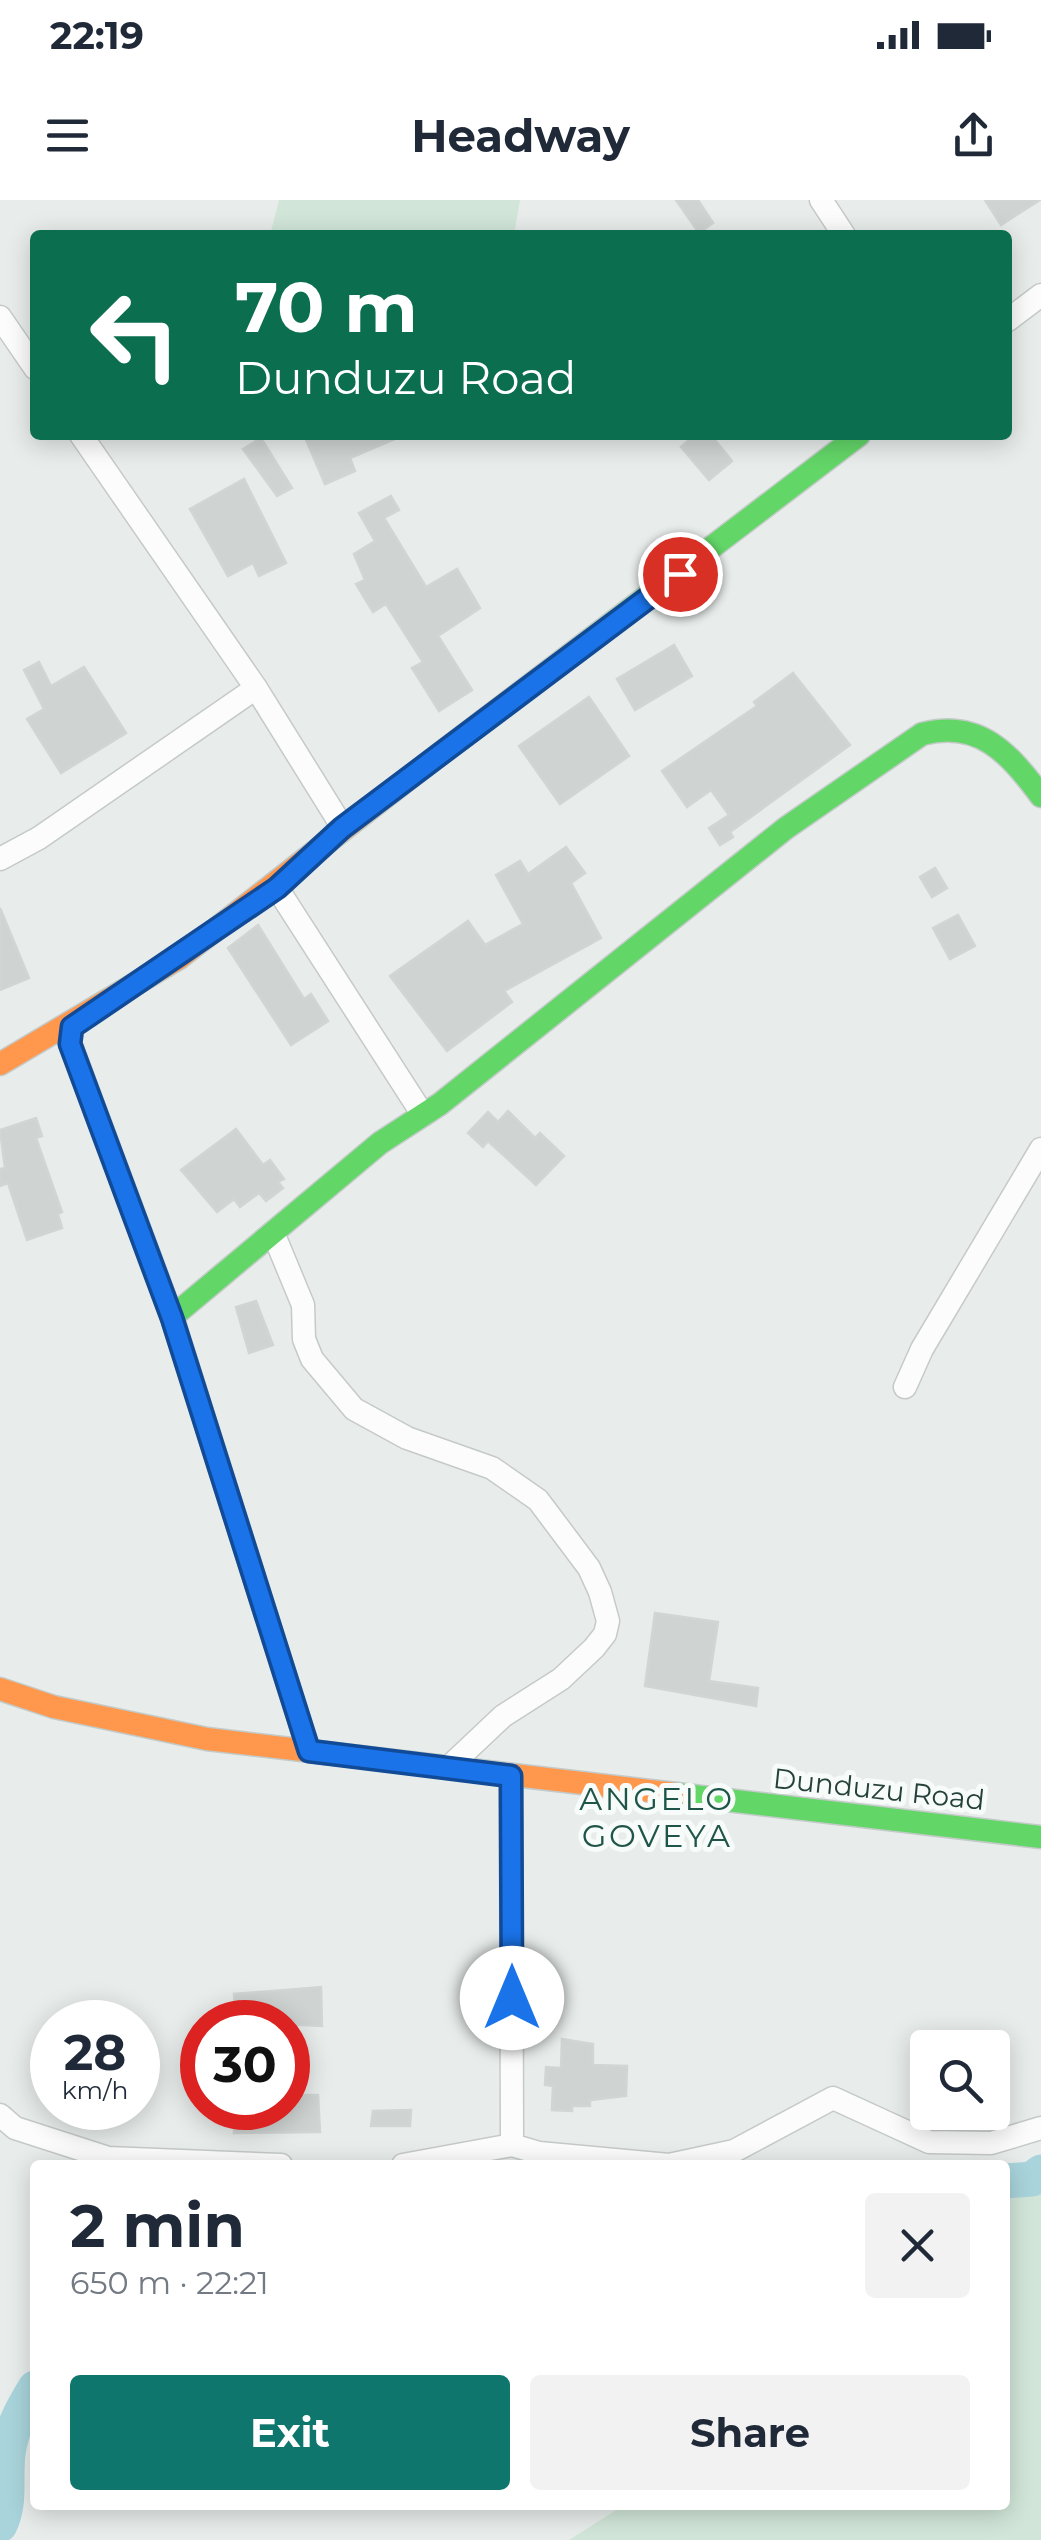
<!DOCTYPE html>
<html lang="en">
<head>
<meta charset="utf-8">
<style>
	:root { --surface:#fff; --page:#f2f2f3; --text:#1f2937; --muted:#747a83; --accent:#0f766e }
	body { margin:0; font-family:Montserrat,sans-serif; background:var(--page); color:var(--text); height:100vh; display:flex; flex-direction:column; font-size:38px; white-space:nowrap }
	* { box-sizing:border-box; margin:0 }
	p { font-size:32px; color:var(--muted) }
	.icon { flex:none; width:55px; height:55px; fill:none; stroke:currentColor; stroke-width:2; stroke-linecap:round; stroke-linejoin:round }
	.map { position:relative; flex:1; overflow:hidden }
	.drawer { position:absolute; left:30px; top:1960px; width:980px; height:350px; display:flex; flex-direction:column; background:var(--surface); border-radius:10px; box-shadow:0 5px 25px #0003 }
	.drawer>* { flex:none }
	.hud { position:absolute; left:30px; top:30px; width:982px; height:210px; border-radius:10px; box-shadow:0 5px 25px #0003; background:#0b6e4f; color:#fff; overflow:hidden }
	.controls { position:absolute; left:910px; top:1830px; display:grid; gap:20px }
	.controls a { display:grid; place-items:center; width:100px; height:100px; border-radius:10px; background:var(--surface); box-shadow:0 5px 25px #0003; font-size:50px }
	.speed { position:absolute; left:30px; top:1800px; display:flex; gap:20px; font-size:50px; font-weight:700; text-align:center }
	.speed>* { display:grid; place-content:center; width:130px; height:130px; border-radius:50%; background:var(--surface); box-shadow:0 5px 25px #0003; line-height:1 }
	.speed small { font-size:25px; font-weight:400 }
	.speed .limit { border:15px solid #d22; background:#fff; color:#111 }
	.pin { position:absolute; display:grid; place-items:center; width:85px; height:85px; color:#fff; margin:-42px; border:5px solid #fff; border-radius:50%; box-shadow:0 2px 10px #0007 }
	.me { position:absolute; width:110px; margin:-55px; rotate:0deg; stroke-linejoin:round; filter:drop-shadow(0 0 8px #0008) }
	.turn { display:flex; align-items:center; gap:35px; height:210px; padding:0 40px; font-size:45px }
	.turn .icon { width:130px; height:130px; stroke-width:2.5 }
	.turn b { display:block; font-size:70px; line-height:85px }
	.round { display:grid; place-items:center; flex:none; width:105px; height:105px; border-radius:10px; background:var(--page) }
	.overview { display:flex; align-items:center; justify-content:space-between; height:170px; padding:0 40px }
	h1 { font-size:60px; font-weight:700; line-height:75px }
	.button { display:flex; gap:20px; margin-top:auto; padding:20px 40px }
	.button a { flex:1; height:115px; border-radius:10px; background:var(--accent); color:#fff; font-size:40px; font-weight:700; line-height:115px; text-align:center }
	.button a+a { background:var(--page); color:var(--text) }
	.status { display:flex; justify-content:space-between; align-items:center; height:70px; padding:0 50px; background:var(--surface); direction:ltr }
	.status svg { height:28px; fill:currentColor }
	header { display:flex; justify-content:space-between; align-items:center; height:130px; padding:0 40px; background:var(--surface); font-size:45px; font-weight:700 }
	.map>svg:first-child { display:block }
	.green { fill:#d1e6d8 }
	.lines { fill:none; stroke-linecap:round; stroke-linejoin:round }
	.river { stroke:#a9d4db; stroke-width:35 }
	.building { fill:#cfd4d2; stroke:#d1d6d4; stroke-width:2.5 }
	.street-casing { stroke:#c5cac8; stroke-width:25 }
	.fast-casing { stroke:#c3cbc8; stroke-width:25 }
	.slow-casing { stroke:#c3cbc8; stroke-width:25 }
	.street { stroke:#fcfcfc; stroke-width:22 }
	.fast { stroke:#63d668; stroke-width:22 }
	.slow { stroke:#ff974d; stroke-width:22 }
	.route-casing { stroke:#114b97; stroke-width:25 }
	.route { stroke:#1a73e8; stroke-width:18 }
	.labels { text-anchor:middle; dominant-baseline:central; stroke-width:10; stroke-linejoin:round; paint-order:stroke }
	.street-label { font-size:28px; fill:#24423a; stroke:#f7fbf9 }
	.quarter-label { font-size:32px; letter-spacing:2.5px; fill:#1f5548; stroke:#f7fbf9 }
</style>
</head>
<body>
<div class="status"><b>22:19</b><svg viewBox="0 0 49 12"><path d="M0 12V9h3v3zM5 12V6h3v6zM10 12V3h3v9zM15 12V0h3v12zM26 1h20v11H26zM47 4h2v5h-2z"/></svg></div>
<header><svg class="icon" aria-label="menu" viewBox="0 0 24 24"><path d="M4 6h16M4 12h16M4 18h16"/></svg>Headway<svg class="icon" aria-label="share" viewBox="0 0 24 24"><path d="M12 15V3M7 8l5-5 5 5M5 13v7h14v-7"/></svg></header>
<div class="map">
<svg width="1041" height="2340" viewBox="0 0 1041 2340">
	<rect width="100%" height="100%" fill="#e8edeb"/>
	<!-- green -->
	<g class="green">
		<path d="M279 0H520L514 35H270Z"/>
		<path d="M1041 1969V2340H569L624 2305H1005V1974Z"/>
	</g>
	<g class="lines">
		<!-- river -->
		<g class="river">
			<path d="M1005 1981 1032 1979 1041 1972"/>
			<path d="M0 2325C11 2302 5 2279 8 2254 11 2229 22 2209 35 2188"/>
		</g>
	</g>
	<!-- building -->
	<g class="building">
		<path d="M676 0H698L713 23 699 33Z"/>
		<path d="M985 0H1040L1001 25Z"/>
		<path d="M304 235H404L350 258 355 271 325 284Z"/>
		<path d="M695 235H711L732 261 709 280 681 247Z"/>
		<path d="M261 238 292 288 277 296 243 249Z"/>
		<path d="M244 279 286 363 259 376 253 363 228 376 190 309Z"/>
		<path d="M391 296 399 310 384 318 426 387 457 369 480 408 438 436 472 490 439 511 412 468 423 462 386 404 373 412 356 384 365 380 354 354 375 341 359 313Z"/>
		<path d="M674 445 692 476 635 510 617 479Z"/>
		<path d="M39 462 51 486 84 467 126 533 61 573 27 519 44 509 24 470Z"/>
		<path d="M793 473 850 545 730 632 733 637 720 645 709 628 729 615 711 590 687 607 662 571 757 506 754 502Z"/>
		<path d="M589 497 629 556 560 604 519 546Z"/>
		<path d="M566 647 585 673 571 683 601 738 504 791 512 802 447 851 390 776 468 721 485 745 523 724 496 675 520 661 528 674Z"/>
		<path d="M935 668 947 688 932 697 920 677Z"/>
		<path d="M0 708 29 778 0 790Z"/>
		<path d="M958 715 975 746 950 759 933 728Z"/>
		<path d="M258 725 304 799 311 794 328 821 291 845 228 748Z"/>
		<path d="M508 911 535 938 540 933 564 956 536 985 488 941 483 947 468 933 488 912 498 922Z"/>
		<path d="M36 918 42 936 36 938 62 1012 58 1014 62 1028 27 1040 8 983 0 986V969L5 968 0 930Z"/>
		<path d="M236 929 263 965 270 960 284 979 278 982 283 988 266 1001 259 993 240 1007 234 999 217 1012 181 970Z"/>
		<path d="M256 1101 273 1145 249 1153 236 1107Z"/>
		<path d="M655 1413 718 1422 709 1481 758 1488 756 1506 645 1486Z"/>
		<path d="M321 1787 322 1826 236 1822 234 1794Z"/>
		<path d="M562 1839 593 1844V1865L627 1866 626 1896 590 1900V1906H572V1911L552 1910 553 1886 545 1885 546 1867 561 1868Z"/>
		<path d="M288 1895H318L320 1932 234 1933V1908H288Z"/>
		<path d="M411 1910 410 1926H371L373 1911Z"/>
	</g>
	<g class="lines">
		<defs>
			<g id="street">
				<path d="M821 0 844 35"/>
				<path d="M0 117 35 168"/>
				<path d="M1008 120 1041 95"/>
				<path d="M81 235 256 488 343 628"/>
				<path d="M0 659 39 638 256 488"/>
				<path d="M277 688 423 915"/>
				<path d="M72 827 70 843 172 1117 309 1551"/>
				<path d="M274 1035 303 1105 304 1139 312 1159 354 1209 407 1238 492 1268 538 1300 589 1368 600 1392 608 1421 605 1434 594 1448 561 1479 503 1516 450 1566"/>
				<path d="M905 1187 922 1149 1041 949"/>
				<path d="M511 1577 512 1945"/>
				<path d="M0 1915 15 1928 108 1958 281 1965"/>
				<path d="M403 1965 512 1945 539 1953 669 1965 734 1951 833 1898 929 1942 991 1943 1041 1928"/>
			</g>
			<g id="fast">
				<path d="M440 554 859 235"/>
				<path d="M172 1117 380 943 440 904 786 628 922 534C979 519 1009 553 1041 596"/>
				<path d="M676 1594 1041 1637"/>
			</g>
			<g id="slow">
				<path d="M0 864 179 758 440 554"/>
				<path d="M0 1489 54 1507 207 1539 676 1594"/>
			</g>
		</defs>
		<!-- street casing -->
		<use href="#street" class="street-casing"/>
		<!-- fast casing -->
		<use href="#fast" class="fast-casing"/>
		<!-- slow casing -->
		<use href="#slow" class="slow-casing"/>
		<!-- street -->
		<use href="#street" class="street"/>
		<!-- fast -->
		<use href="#fast" class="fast"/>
		<!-- slow -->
		<use href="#slow" class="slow"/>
	</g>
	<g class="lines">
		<defs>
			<path id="route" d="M512 1798 511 1576 309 1551 172 1118 70 844 72 827 277 688 342 628 680 374"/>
		</defs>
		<!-- route casing -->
		<use href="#route" class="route-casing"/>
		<!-- route -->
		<use href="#route" class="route"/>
	</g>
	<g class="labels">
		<!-- street labels -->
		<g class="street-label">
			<text transform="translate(879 1589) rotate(6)">Dunduzu Road</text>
		</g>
		<!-- quarter labels -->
		<g class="quarter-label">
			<text x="657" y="1598">ANGELO<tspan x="657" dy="37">GOVEYA</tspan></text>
		</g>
	</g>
</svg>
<div class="controls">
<a><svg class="icon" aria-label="search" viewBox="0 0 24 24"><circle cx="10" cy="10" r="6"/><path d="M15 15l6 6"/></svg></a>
</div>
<div class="speed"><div>28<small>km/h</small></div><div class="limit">30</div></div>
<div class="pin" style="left:680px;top:374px;background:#d93025"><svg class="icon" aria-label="arrive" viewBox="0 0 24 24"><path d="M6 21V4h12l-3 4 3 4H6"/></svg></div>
<svg class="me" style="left:512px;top:1798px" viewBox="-20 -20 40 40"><circle r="19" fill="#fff"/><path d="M0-13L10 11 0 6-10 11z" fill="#1a73e8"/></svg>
<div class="hud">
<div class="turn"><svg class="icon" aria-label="left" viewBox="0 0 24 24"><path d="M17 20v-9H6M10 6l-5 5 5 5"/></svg><div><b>70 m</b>Dunduzu Road</div></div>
</div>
<section class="drawer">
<div class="overview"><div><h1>2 min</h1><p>650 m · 22:21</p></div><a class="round"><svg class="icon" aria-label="close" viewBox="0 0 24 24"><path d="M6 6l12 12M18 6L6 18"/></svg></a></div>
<div class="button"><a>Exit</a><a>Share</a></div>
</section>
</div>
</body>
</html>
